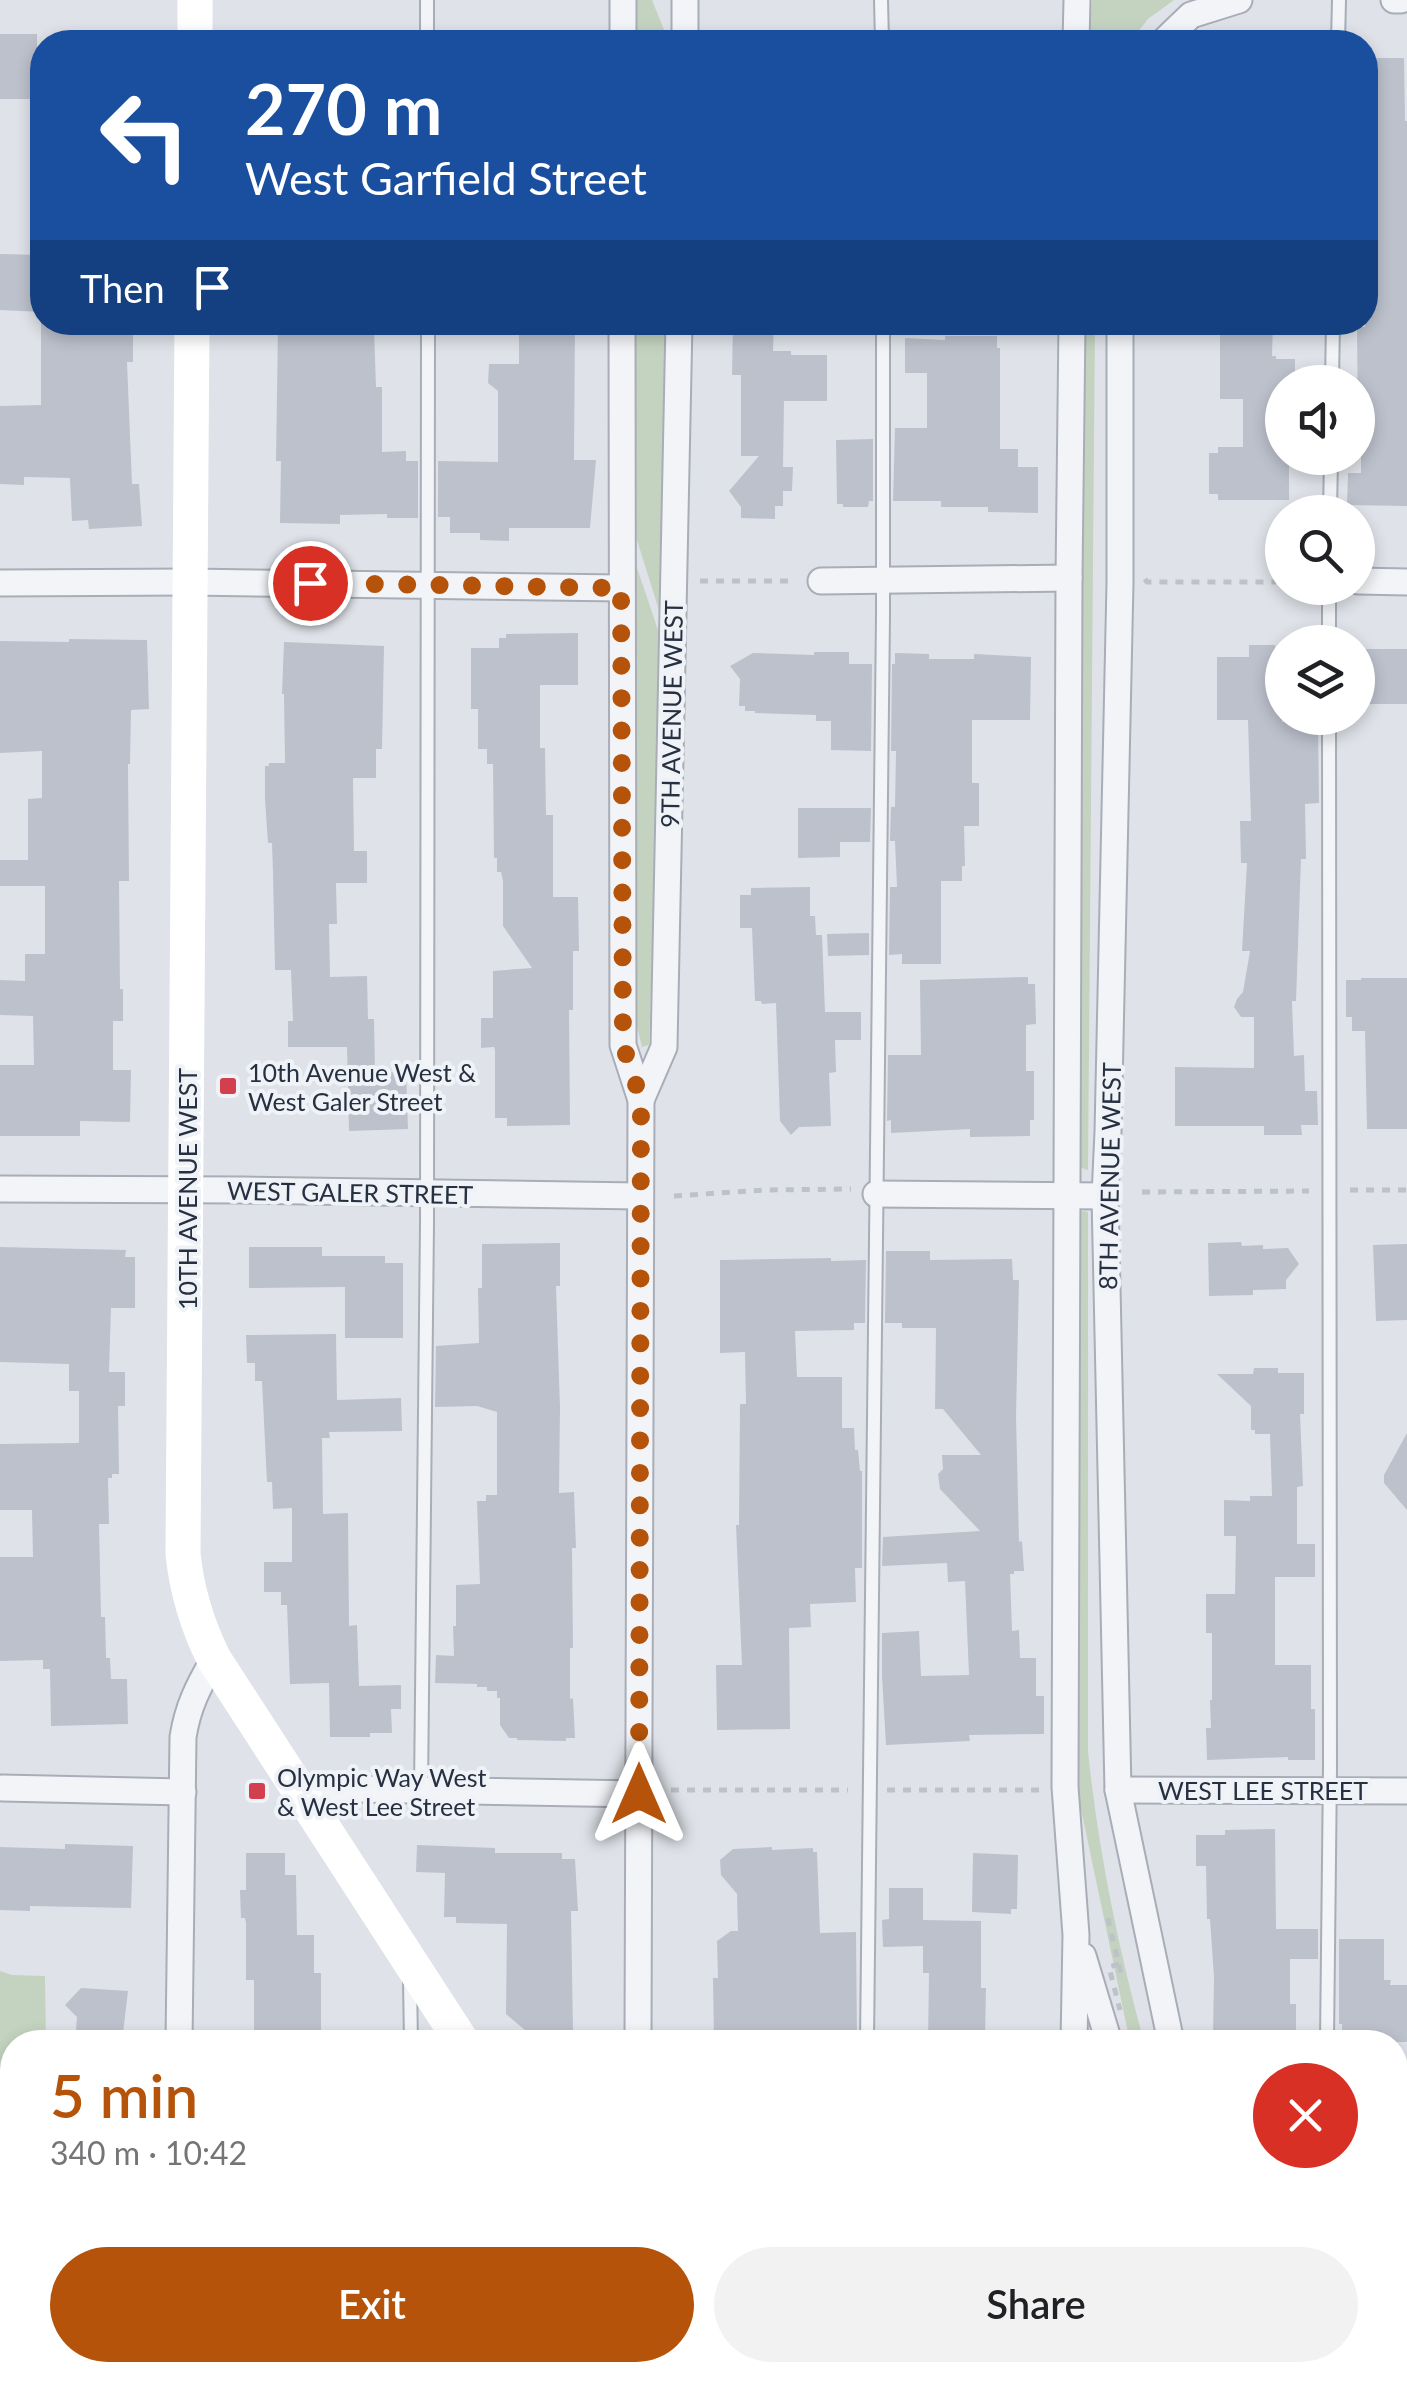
<!DOCTYPE html>
<html lang="en">
<head>
<meta charset="utf-8">
<style>
	:root { --surface:#fff; --page:#f2f2f2; --text:#202124; --muted:#757577; --accent:#b45309 }
	body { margin:0; font-family:Lato,sans-serif; background:var(--page); color:var(--text); height:100vh; display:flex; flex-direction:column; font-size:38px; white-space:nowrap }
	* { box-sizing:border-box; margin:0 }
	p { font-size:32px; color:var(--muted) }
	.icon { flex:none; width:55px; height:55px; fill:none; stroke:currentColor; stroke-width:2; stroke-linecap:round; stroke-linejoin:round }
	.map { position:relative; flex:1; overflow:hidden }
	.panel { position:absolute; left:0px; top:2030px; width:1408px; height:352px; display:flex; flex-direction:column; background:var(--surface); border-radius:40px 40px 0 0; box-shadow:0 5px 15px #0003 }
	.panel>* { flex:none }
	.guide { position:absolute; left:30px; top:30px; width:1348px; height:305px; border-radius:40px; box-shadow:0 5px 15px #0003; background:#1a4fa0; color:#fff; overflow:hidden }
	.controls { position:absolute; left:1265px; top:365px; display:grid; gap:20px }
	.controls a { display:grid; place-items:center; width:110px; height:110px; border-radius:50%; background:var(--surface); box-shadow:0 5px 15px #0003; font-size:50px }
	.pin { position:absolute; display:grid; place-items:center; width:85px; height:85px; color:#fff; margin:-42px; border:5px solid #fff; border-radius:50%; box-shadow:0 2px 10px #0007 }
	.me { position:absolute; width:110px; margin:-55px; rotate:0deg; stroke-linejoin:round; filter:drop-shadow(0 0 8px #0008) }
	.turn { display:flex; align-items:center; gap:35px; height:210px; padding:0 50px; font-size:45px }
	.turn .icon { width:130px; height:130px; stroke-width:2.5 }
	.turn b { display:block; font-size:70px; line-height:85px }
	.then { display:flex; align-items:center; height:95px; padding:0 50px; background:#0003; gap:20px; font-size:38px }
	.round { display:grid; place-items:center; flex:none; width:105px; height:105px; border-radius:52px; background:var(--page) }
	.summary { display:flex; align-items:center; justify-content:space-between; height:170px; padding:0 50px }
	h1 { font-size:60px; font-weight:600; line-height:75px; color:var(--accent) }
	.action { display:flex; gap:20px; margin-top:auto; padding:20px 50px }
	.action a { flex:1; height:115px; border-radius:60px; background:var(--accent); color:#fff; font-size:40px; font-weight:600; line-height:115px; text-align:center }
	.action a+a { background:var(--page); color:var(--text) }
	.map>svg:first-child { display:block }
	.green { fill:#c4d3c0 }
	.building { fill:#bcc1cc }
	.lines { fill:none; stroke-linecap:round; stroke-linejoin:round }
	.lane-casing { stroke:#a8adb7; stroke-width:16 }
	.street-casing { stroke:#a8adb7; stroke-width:29 }
	.path { stroke:#bdc1c8; stroke-width:5; stroke-dasharray:8 8; stroke-linecap:butt }
	.lane { stroke:#f2f4f7; stroke-width:12 }
	.street { stroke:#f2f4f7; stroke-width:25 }
	.secondary { stroke:#fff; stroke-width:35 }
	.path-bridge { stroke:#bdc1c8; stroke-width:5; stroke-dasharray:8 8; stroke-linecap:butt }
	.route { stroke:#b45309; stroke-width:18; stroke-dasharray:0 32.4 }
	.poi-dot { fill:#d24050; stroke:#eff2f6; stroke-width:4 }
	.labels { text-anchor:middle; dominant-baseline:central; stroke-width:8; stroke-linejoin:round; paint-order:stroke }
	.street-label { font-size:25px; fill:#273041; stroke:#eff2f6 }
	.poi-label { font-size:25px; fill:#273041; stroke:#eff2f6; text-anchor:start }
</style>
</head>
<body>
<div class="map">
<svg width="1407" height="2381" viewBox="0 0 1407 2381">
	<rect width="100%" height="100%" fill="#dfe3e9"/>
	<!-- green -->
	<g class="green">
		<path d="M637 0H652L669 42H637Z"/>
		<path d="M1092 0H1174L1148 19 1130 42H1089Z"/>
		<path d="M1095 322 1088 1170 1078 1167 1083 323Z"/>
		<path d="M634 323H667L662 620 631 521Z"/>
		<path d="M630 547 659 633 663 634 649 1045 642 1047 637 1027Z"/>
		<path d="M1084 1211 1088 1212V1751C1098 1849 1118 1947 1144 2042H1130L1078 1795 1076 1482 1079 1212Z"/>
		<path d="M0 1971 12 1975 45 1976 46 2042H12V2370H316L329 2381H0Z"/>
		<path d="M1395 2360H1407V2381H1372L1363 2370H1395Z"/>
	</g>
	<!-- building -->
	<g class="building">
		<rect x="0" y="34" width="37" height="65"/>
		<path d="M1365 58H1404L1405 121H1407V506L1347 505 1348 473H1361V439L1358 435 1357 327H1365V255H1370V248H1375V161H1373V138H1370V93H1365Z"/>
		<path d="M0 254 42 255V312L0 310Z"/>
		<path d="M41 322H133V362H127L132 484H139L142 526 89 529 88 520 72 521 70 478 24 477V485L0 484V406L41 405Z"/>
		<path d="M519 322H575L574 460H596L590 528H509V541L480 540V533H450V517H438V461L498 462V391L488 383 489 364H519Z"/>
		<path d="M733 322H774L773 351H791V355H827V401H784L783 467H793L792 491H783V506H775V519L741 518V507L729 491 759 456H741V375H732Z"/>
		<path d="M1220 322H1273L1272 356H1276V359H1295V382H1282V458H1289V500H1218V494H1209V453H1218V447H1243V399H1220Z"/>
		<path d="M358 323V330H374L376 387H382V452L406 451V461H418V518H387V514L340 515V524L280 523 281 461H276L278 325Z"/>
		<path d="M945 336H997V348H1000V449H1018V467H1038V513L988 512V507H941V501H893L895 428H927V373H905V338L945 340Z"/>
		<path d="M873 439V501H869L868 507H843V504H837L836 440Z"/>
		<path d="M578 633V685H540V748H545L546 815H553V897H578L579 951H573V1010H569L570 1125 507 1126V1118H495V1050L494 1047 481 1048V1018H493V971L532 968 503 926V881L501 872H497V858H494L493 764H487V749H478V709H471V648H499V638H506V634Z"/>
		<path d="M69 639 147 640 149 709 131 710 130 764H128L129 881H119L120 989H123V1021H113V1070H131L130 1122 80 1121V1136H0V1065H34L33 1016 0 1015V980L25 981V954H45V886H0V860H28V799L42 798V751L0 753V641L69 642Z"/>
		<path d="M284 642 384 646 382 749H376V778H353L354 851H367V883H336L337 924H329L330 977 367 976 368 1019H374L375 1073 406 1072 408 1129 349 1131 347 1047H288V1021H293L291 970H275L273 873 272 843H268L265 799V766H269V763H285L284 694H282Z"/>
		<path d="M1249 645H1275V657H1282V722H1318L1319 803 1305 804 1306 859H1301L1296 1001H1292L1294 1056 1304 1055 1305 1091H1317L1318 1125H1301L1302 1135H1264V1126H1175V1067L1254 1068V1017H1241L1234 1007 1237 999 1243 992 1250 951H1242L1247 863H1241L1240 821H1251L1248 720H1217V657H1249Z"/>
		<path d="M1358 649H1407V704H1368V690H1358Z"/>
		<path d="M814 652H849V664H872L871 751 831 750V721H816V715L755 713V711H745V706H739L740 679 730 666 753 653 814 655Z"/>
		<path d="M895 653 929 654V659H974V654L1031 657 1030 720H972V783H979V826H964L965 866H962V881H941V964H902V954L889 955 890 887H897L895 841H890L891 807H895L896 751H891L892 664H895Z"/>
		<path d="M798 808H871L870 842H840V857L798 858Z"/>
		<path d="M810 887V916H815L816 935H822L825 1012H861V1040H835L836 1072 829 1073 831 1126 799 1127 791 1135 780 1121 776 1003 762 1004 761 1001H755L752 928H740V895H751V888Z"/>
		<path d="M869 933V955L828 956 827 934Z"/>
		<path d="M1028 977V984H1035L1036 1024 1026 1025V1071H1034V1120H1030V1136L970 1137V1129L891 1133V1120L887 1121 888 1055H921L920 980Z"/>
		<path d="M1361 978H1407V1129H1367L1365 1031H1352V1017H1346V980H1361Z"/>
		<path d="M1241 1242 1242 1246 1263 1245V1249L1288 1248 1299 1264 1286 1280V1289L1253 1290V1295L1209 1296 1208 1243Z"/>
		<path d="M560 1243V1286H556L560 1408 559 1493 574 1492 576 1548H572L573 1648H570V1699L573 1698 575 1738H566V1741L517 1740V1738H509L500 1725V1698H497V1691H487V1687H477V1684L435 1683 436 1655 454 1656 453 1626H456V1585L480 1584 477 1501H486V1495H497V1412L477 1406 435 1407 436 1346 479 1343 478 1288H482V1244Z"/>
		<path d="M1407 1244V1320L1376 1321 1373 1245Z"/>
		<path d="M0 1247 126 1250 125 1257H135V1308H111L109 1372H125V1406H118L119 1474H112V1478H108L109 1524H99L101 1617H105L106 1658H110L111 1679H127L128 1724 51 1726 50 1669H43V1660L0 1661V1557H33L32 1510H0V1444L79 1443V1391H69V1364L0 1362Z"/>
		<path d="M249 1247H322V1256H385V1263H403V1338H345V1287L249 1288Z"/>
		<path d="M886 1251H930V1260L1012 1259 1013 1280H1019L1016 1416 1019 1542 1022 1541 1024 1571H1014V1574H1010L1012 1631 1019 1630 1020 1658H1036V1696H1044V1734L969 1735 970 1741 886 1745 882 1676V1633L919 1631 921 1676 969 1675 965 1581 948 1582 947 1563 882 1566 883 1537 980 1531 940 1489 938 1474 943 1469 942 1455H981L943 1409H935L936 1328H902V1323H885Z"/>
		<path d="M831 1258V1261L866 1260 865 1323H854V1330L795 1331 797 1377H842V1428H854L855 1450H858L860 1471H862V1568H855L856 1602 810 1604 811 1627 789 1628 790 1729 717 1730 716 1665H742L736 1525H739L740 1404H746L745 1352 720 1353V1260Z"/>
		<path d="M336 1334 337 1400 401 1398 402 1431 329 1432 330 1438H322L323 1514 348 1513 349 1626 357 1625 359 1686 401 1685V1709H391L392 1733H370V1737H330L329 1683 290 1684 287 1605H281V1592H264V1562H292V1508L273 1509 272 1482H267L262 1381H255V1363H247L246 1335Z"/>
		<path d="M1254 1368H1278V1373H1304V1414H1300L1303 1486 1297 1487V1544H1315V1577H1275V1665H1311V1709H1315V1760H1288V1757L1207 1760 1206 1728H1211L1210 1700H1212V1633H1206V1594H1235L1236 1536H1224V1500L1250 1501V1496H1272L1270 1434H1255V1430H1251V1406L1217 1374H1253Z"/>
		<path d="M1407 1433V1510L1384 1483V1475Z"/>
		<path d="M1275 1829 1276 1929H1318V1959H1290V2004H1296V2042H1242V2040H1229V2036H1213L1214 1977 1210 1919H1207L1206 1866H1196V1835H1225V1830Z"/>
		<path d="M65 1844 133 1846 131 1908 30 1906V1911L0 1910V1847L65 1849Z"/>
		<path d="M417 1845 495 1848V1853H562V1859H575L578 1911H571L573 2031H526L506 2014 507 1924 456 1923V1917H444L445 1873 416 1872Z"/>
		<path d="M772 1847V1850L813 1848V1852H817L820 1933 856 1932 857 2042H720V2040H714L713 1978H718L717 1941 731 1931H738L737 1894 721 1875 720 1860 733 1849Z"/>
		<path d="M246 1853H285V1875H296L297 1935H314V1973H321V2040H254V1980H246V1923L245 1918H241L240 1890H246Z"/>
		<path d="M973 1853 1018 1855 1017 1909H1011V1914L972 1912Z"/>
		<path d="M889 1888H923V1920L981 1921V1988H986L985 2037H969V2042H928L929 1973H923V1946L883 1947 882 1920 889 1919Z"/>
		<path d="M1339 1939H1384V1980H1391L1390 1985H1407V2042H1342V2024H1339Z"/>
		<path d="M81 1988 128 1991 122 2042H75L77 2017 65 2005Z"/>
	</g>
	<g class="lines">
		<defs>
			<g id="lane">
				<path d="M427 0V42"/>
				<path d="M881 0 882 42"/>
				<path d="M1338 42 1339 0"/>
				<path d="M1332 382 1333 322"/>
				<path d="M1330 512 1331 458"/>
				<path d="M1329 642V588"/>
				<path d="M421 1790 427 1223 428 322"/>
				<path d="M410 1981 411 2042"/>
				<path d="M867 2042 883 615V322"/>
				<path d="M1327 2042 1330 1768 1329 718"/>
				<path d="M864 2381V2370"/>
			</g>
			<g id="street">
				<path d="M1394 0H1401"/>
				<path d="M623 42V0"/>
				<path d="M685 42V0"/>
				<path d="M1076 42 1077 0"/>
				<path d="M1163 42 1191 15 1239 0"/>
				<path d="M622 322 623 1045 641 1100 638 2042"/>
				<path d="M1072 322 1069 578 1065 1787 1076 1935 1074 2042"/>
				<path d="M1120 322V583L1108 1132 1105 1196 1118 1790 1171 2042"/>
				<path d="M821 581 1069 578"/>
				<path d="M1358 581 1407 582"/>
				<path d="M0 583 190 582 621 588"/>
				<path d="M641 1100 664 1047 679 322"/>
				<path d="M0 1189 243 1190 639 1196"/>
				<path d="M876 1194 1105 1196"/>
				<path d="M2 1788 183 1792"/>
				<path d="M296 1788 639 1794"/>
				<path d="M1118 1790 1407 1791"/>
				<path d="M1083 1956 1109 2042"/>
				<path d="M179 2042 183 1737C188 1706 198 1687 214 1659"/>
				<path d="M1120 2370 1121 2381"/>
				<path d="M1341 2370 1349 2381"/>
				<path d="M655 2381 658 2370"/>
				<path d="M1068 2381V2370"/>
			</g>
		</defs>
		<!-- lane casing -->
		<use href="#lane" class="lane-casing"/>
		<!-- street casing -->
		<use href="#street" class="street-casing"/>
		<!-- path -->
		<g class="path">
			<path d="M1145 579 1147 582H1276"/>
			<path d="M700 581H794"/>
			<path d="M1350 1190H1407"/>
			<path d="M1142 1192 1309 1191"/>
			<path d="M674 1196 764 1190 851 1189"/>
			<path d="M671 1790H848"/>
			<path d="M887 1790H1041"/>
			<path d="M1108 1918 1122 1978"/>
		</g>
		<!-- lane -->
		<use href="#lane" class="lane"/>
		<!-- street -->
		<use href="#street" class="street"/>
		<!-- secondary -->
		<g class="secondary">
			<path d="M195 42V0"/>
			<path d="M192 322 183 1554C187 1592 197 1625 214 1659L462 2042"/>
			<path d="M677 2370 684 2381"/>
		</g>
		<!-- path-bridge -->
		<path class="path-bridge" d="M1119 1964 1109 1967 1120 2010"/>
	</g>
	<g class="lines">
		<!-- route -->
		<path class="route" d="M310 583 621 588 623 1045 641 1100 639 1794"/>
	</g>
	<!-- markers -->
	<g class="poi-dot">
		<rect x="218" y="1076" width="20" height="20" rx="5"/>
		<rect x="247" y="1781" width="20" height="20" rx="5"/>
	</g>
	<g class="labels">
		<!-- street labels -->
		<g class="street-label">
			<text transform="translate(671 714) rotate(-89)">9TH AVENUE WEST</text>
			<text transform="translate(1109 1176) rotate(-89)">8TH AVENUE WEST</text>
			<text transform="translate(187 1189) rotate(-90)">10TH AVENUE WEST</text>
			<text transform="translate(350 1192) rotate(1)">WEST GALER STREET</text>
			<text x="1263" y="1790">WEST LEE STREET</text>
		</g>
		<!-- poi labels -->
		<g class="poi-label">
			<text x="248" y="1072">10th Avenue West &amp;<tspan x="248" dy="29">West Galer Street</tspan></text>
			<text x="277" y="1777">Olympic Way West<tspan x="277" dy="29">&amp; West Lee Street</tspan></text>
		</g>
	</g>
</svg>
<div class="controls">
<a><svg class="icon" aria-label="sound" viewBox="0 0 24 24"><path d="M4 9h4l5-4v14l-5-4H4zM17 9q2 3 0 6"/></svg></a>
<a><svg class="icon" aria-label="search" viewBox="0 0 24 24"><circle cx="10" cy="10" r="6"/><path d="M15 15l6 6"/></svg></a>
<a><svg class="icon" aria-label="layers" viewBox="0 0 24 24"><path d="M12 4l9 5-9 5-9-5zM3 14l9 5 9-5"/></svg></a>
</div>
<div class="pin" style="left:310px;top:583px;background:#d93025"><svg class="icon" aria-label="arrive" viewBox="0 0 24 24"><path d="M6 21V4h12l-3 4 3 4H6"/></svg></div>
<svg class="me" style="left:639px;top:1794px" viewBox="-20 -20 40 40"><path d="M0-17L14 15 0 8-14 15z" fill="#b45309" stroke="#fff" stroke-width="4"/></svg>
<div class="guide">
<div class="turn"><svg class="icon" aria-label="left" viewBox="0 0 24 24"><path d="M17 20v-9H6M10 6l-5 5 5 5"/></svg><div><b>270 m</b>West Garfield Street</div></div>
<div class="then">Then<svg class="icon" aria-label="arrive" viewBox="0 0 24 24"><path d="M6 21V4h12l-3 4 3 4H6"/></svg></div>
</div>
<section class="panel">
<div class="summary"><div><h1>5 min</h1><p>340 m · 10:42</p></div><a class="round" style="background:#d93025;color:#fff"><svg class="icon" aria-label="close" viewBox="0 0 24 24"><path d="M6 6l12 12M18 6L6 18"/></svg></a></div>
<div class="action"><a>Exit</a><a>Share</a></div>
</section>
</div>
</body>
</html>
